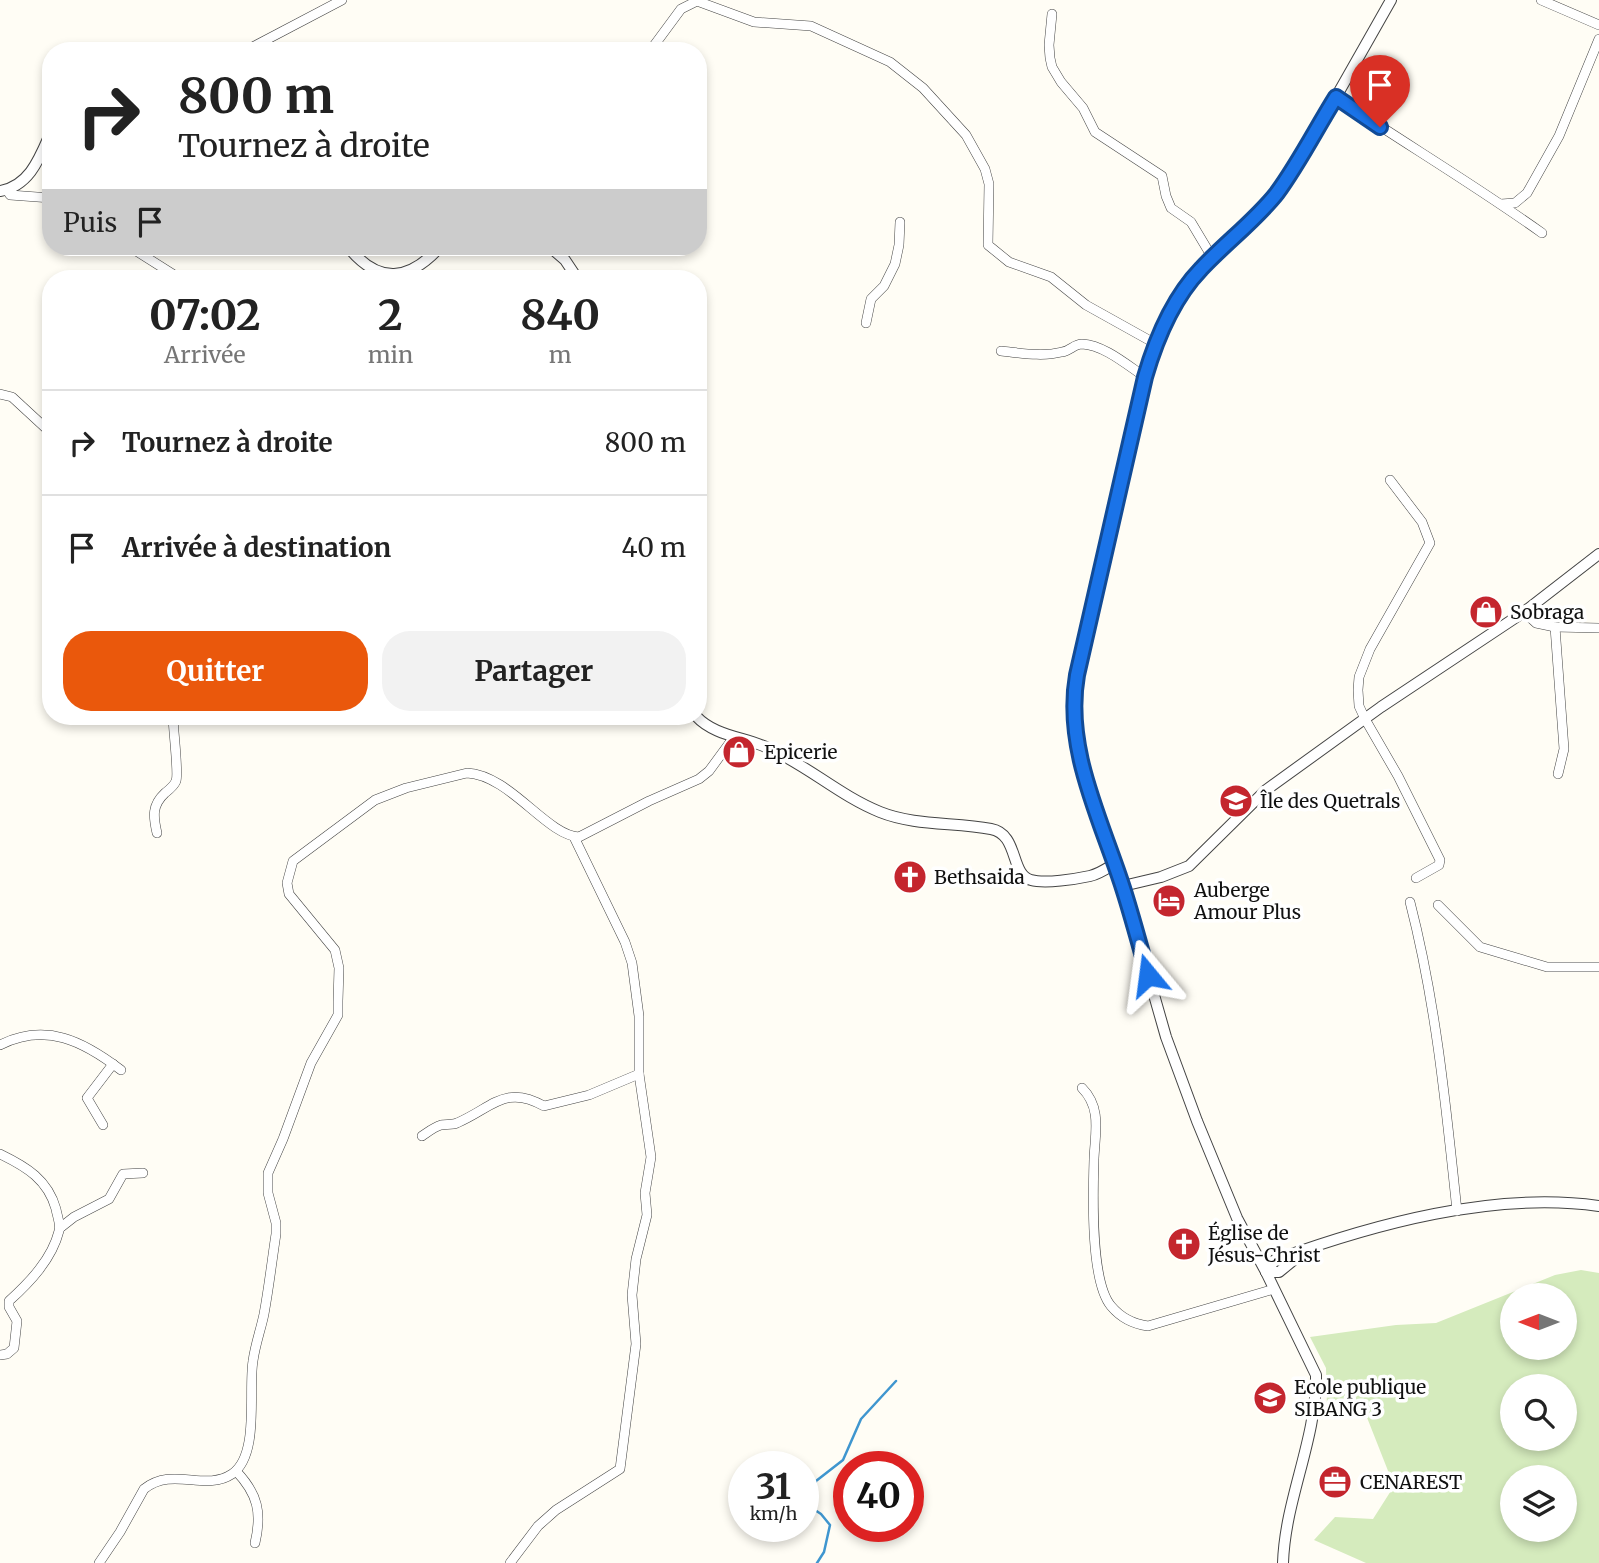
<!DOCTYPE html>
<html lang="fr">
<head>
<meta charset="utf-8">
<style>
	:root { --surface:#fff; --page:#f2f2f2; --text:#222; --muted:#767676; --line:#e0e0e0; --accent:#ea580c }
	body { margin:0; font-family:Merriweather,serif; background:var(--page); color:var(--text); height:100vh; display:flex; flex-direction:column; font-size:26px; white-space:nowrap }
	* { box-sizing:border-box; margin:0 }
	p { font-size:23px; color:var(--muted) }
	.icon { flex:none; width:38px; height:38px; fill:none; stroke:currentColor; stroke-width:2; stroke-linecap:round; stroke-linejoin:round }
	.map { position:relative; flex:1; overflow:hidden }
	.drawer { position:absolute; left:42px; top:270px; width:665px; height:455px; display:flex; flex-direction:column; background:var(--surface); border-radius:28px; box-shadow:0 4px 10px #0003 }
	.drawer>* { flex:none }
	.banner { position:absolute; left:42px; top:42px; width:665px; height:214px; border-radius:28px; box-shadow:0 4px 10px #0003; background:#fff; color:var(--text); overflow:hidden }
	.needle { width:46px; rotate:270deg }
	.fabs { position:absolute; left:1500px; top:1283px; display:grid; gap:14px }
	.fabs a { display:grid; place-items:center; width:77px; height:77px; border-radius:50%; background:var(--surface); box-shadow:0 4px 10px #0003; font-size:35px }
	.speed { position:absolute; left:728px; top:1451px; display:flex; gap:14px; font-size:35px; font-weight:700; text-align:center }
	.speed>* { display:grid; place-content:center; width:91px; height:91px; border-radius:50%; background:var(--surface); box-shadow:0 4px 10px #0003; line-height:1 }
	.speed small { font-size:18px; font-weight:400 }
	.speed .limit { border:10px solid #d22; background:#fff; color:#111 }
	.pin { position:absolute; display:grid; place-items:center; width:60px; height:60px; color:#fff; margin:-72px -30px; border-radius:50% 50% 50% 0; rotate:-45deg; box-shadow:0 0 7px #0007 }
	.pin .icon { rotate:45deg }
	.me { position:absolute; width:77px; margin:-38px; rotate:344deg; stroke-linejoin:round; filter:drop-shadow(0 0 5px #0008) }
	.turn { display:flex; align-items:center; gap:24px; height:147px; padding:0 21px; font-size:32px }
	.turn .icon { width:91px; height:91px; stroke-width:2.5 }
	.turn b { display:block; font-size:49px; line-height:60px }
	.then { display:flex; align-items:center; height:66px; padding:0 21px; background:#0003; gap:14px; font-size:26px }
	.eta { display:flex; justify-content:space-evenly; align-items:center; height:119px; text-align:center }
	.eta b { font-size:42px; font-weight:700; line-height:49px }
	.primary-button { display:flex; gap:14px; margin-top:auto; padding:14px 21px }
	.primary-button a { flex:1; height:80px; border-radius:28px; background:var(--accent); color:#fff; font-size:28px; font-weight:700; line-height:80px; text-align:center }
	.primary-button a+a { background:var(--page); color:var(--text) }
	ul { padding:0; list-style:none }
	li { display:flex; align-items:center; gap:21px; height:105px; padding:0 21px; border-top:2px solid var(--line) }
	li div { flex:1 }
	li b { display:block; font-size:26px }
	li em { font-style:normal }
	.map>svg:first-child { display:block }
	.green { fill:#d5ebbd; fill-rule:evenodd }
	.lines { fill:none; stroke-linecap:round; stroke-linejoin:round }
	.stream { stroke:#3f96cf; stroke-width:2.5 }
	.minor-casing { stroke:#444; stroke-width:10 }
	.tertiary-casing { stroke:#444; stroke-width:12 }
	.minor { stroke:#fff; stroke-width:9 }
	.tertiary { stroke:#fff; stroke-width:10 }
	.route-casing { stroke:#114b97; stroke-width:18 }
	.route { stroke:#1a73e8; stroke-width:12 }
	.labels { text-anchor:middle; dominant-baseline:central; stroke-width:7; stroke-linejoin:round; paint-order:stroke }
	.poi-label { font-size:19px; fill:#111; stroke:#fff; text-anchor:start }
</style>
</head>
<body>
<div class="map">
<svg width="1599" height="1563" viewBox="0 0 1599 1563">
	<rect width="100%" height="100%" fill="#fffdf5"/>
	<!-- green -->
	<path class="green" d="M1581 1270 1599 1273V1563H1366L1314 1540 1335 1517 1373 1519 1394 1486 1366 1415 1327 1408 1326 1368 1310 1337 1396 1325 1436 1323 1555 1275ZM1512 1295H1564V1348H1512ZM1512 1386H1564V1438H1512ZM1512 1477H1564V1530H1512Z"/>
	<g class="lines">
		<!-- stream -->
		<path class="stream" d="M817 1563 824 1552 830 1525 821 1514 809 1506 816 1481 843 1460 861 1419 896 1381"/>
		<defs>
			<g id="minor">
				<path d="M1541 0 1599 25"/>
				<path d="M1052 14 1049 45 1050 58 1052 67 1061 82 1083 108 1095 132 1162 176 1166 196 1171 208 1191 222 1212 257"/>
				<path d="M245 51 342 0"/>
				<path d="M650 51 681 9 697 1 754 22 811 26 890 62 923 88 966 135 985 169 989 184 988 245 1009 262 1051 277 1086 305 1156 344"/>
				<path d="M1336 97C1404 143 1475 185 1542 233"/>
				<path d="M7 190 10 195 51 198"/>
				<path d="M1501 204 1515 203 1527 193 1559 136 1599 39"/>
				<path d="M130 247 179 278"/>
				<path d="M866 323 871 299 884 286 895 264 899 245 900 222"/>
				<path d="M1001 351C1021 353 1042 357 1062 352 1070 351 1074 344 1082 344 1104 345 1127 365 1145 377"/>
				<path d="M0 394 12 397 51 433"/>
				<path d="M1390 480 1422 522 1430 543 1370 649 1359 677 1358 690 1359 706 1365 719 1398 776 1440 860 1439 865 1416 878"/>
				<path d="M1524 612 1536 623 1555 627 1599 628"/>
				<path d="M1555 627 1564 749 1558 774"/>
				<path d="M157 833C153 816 152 805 165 793 170 789 174 786 176 781 179 774 173 729 173 716"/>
				<path d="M1410 902C1436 1003 1446 1106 1457 1211"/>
				<path d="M1438 905 1480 947 1547 967H1599"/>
				<path d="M0 1045C46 1022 83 1041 121 1070"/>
				<path d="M1082 1088C1102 1108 1095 1133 1094 1159 1093 1192 1090 1281 1111 1306 1121 1318 1133 1324 1148 1326L1274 1289"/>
				<path d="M103 1125 87 1098 113 1064"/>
				<path d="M422 1136C428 1132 434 1127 441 1125 446 1124 452 1125 457 1123 492 1108 505 1084 544 1106L589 1095 639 1074"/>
				<path d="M0 1154C27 1167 48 1180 56 1209 57 1216 61 1224 59 1231 52 1259 30 1282 9 1301V1307L17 1321 14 1348 7 1354 0 1355"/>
				<path d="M60 1228 74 1217 109 1199 123 1174 143 1173"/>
				<path d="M236 1471C258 1494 262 1513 255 1543"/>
				<path d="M99 1563 120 1532 144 1489C173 1466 205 1492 232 1474 260 1455 248 1390 253 1361 255 1345 261 1329 264 1314 269 1287 272 1260 276 1234V1223L268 1193V1173L283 1139 311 1063 338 1015V1001L339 968 335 950 289 894 287 883 293 861 375 800 406 788 467 773C510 775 546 835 579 837L649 801 699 779 709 771 734 737"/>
				<path d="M510 1563 538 1526 556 1510 620 1469 636 1344 632 1295 636 1259 647 1215 645 1193 651 1157 639 1074V1016L632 963 625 942 574 837"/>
			</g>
			<g id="tertiary">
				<path d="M0 191C30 186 40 157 51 132"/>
				<path d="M348 247C379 285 409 281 440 247"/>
				<path d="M550 247 565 260 577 278"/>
				<path d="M696 716C714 736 745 737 768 748 807 765 840 796 880 812 915 826 954 822 991 829 1019 834 1010 875 1031 880 1045 884 1076 879 1090 876 1099 874 1106 869 1114 864"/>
				<path d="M1123 886 1161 877 1189 866 1266 790 1381 707 1524 612 1599 554"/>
				<path d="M1266 1272 1275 1260C1374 1224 1494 1191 1599 1206"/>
				<path d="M1266 1272H1279L1301 1254"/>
				<path d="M1283 1563C1285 1499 1317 1439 1316 1375L1266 1272 1237 1218 1197 1121 1166 1037 1123 886 1102 829 1077 746 1074 715 1077 675 1145 377 1159 337 1183 291 1202 267 1259 214 1277 192 1336 97 1391 0"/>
			</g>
		</defs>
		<!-- minor casing -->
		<use href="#minor" class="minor-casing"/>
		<!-- tertiary casing -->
		<use href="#tertiary" class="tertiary-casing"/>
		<!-- minor -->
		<use href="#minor" class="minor"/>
		<!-- tertiary -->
		<use href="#tertiary" class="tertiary"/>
	</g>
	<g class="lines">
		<defs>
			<path id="route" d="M1148 975C1140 946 1132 916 1123 888 1101 819 1064 749 1077 675L1145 377C1156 339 1173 298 1201 269 1225 243 1255 221 1277 193 1299 163 1316 129 1336 97L1380 127"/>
		</defs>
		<!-- route casing -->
		<use href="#route" class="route-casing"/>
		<!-- route -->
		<use href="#route" class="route"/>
	</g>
	<!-- icons -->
	<defs>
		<symbol id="shop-disc" viewBox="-11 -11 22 22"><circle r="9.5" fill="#c4262e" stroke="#fff"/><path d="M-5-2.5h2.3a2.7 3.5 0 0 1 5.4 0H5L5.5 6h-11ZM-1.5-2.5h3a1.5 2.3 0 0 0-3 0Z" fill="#fff"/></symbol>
		<symbol id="school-disc" viewBox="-11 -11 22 22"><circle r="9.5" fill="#c4262e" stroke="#fff"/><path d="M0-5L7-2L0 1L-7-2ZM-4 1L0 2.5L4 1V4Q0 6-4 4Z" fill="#fff"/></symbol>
		<symbol id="church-disc" viewBox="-11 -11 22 22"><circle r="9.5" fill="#c4262e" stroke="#fff"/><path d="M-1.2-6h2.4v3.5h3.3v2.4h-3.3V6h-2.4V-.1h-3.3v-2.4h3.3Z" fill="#fff"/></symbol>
		<symbol id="hotel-disc" viewBox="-11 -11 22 22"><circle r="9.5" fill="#c4262e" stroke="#fff"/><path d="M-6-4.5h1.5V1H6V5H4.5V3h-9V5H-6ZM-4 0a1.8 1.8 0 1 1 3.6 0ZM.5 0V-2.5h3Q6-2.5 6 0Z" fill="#fff"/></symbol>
		<symbol id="office-disc" viewBox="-11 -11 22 22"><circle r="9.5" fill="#c4262e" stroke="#fff"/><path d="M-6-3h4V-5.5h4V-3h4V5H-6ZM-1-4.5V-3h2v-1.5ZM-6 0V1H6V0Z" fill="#fff"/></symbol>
	</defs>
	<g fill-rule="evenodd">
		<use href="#shop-disc" x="1467" y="593" width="38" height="38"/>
		<use href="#shop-disc" x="720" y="733" width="38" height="38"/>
		<use href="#school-disc" x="1217" y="782" width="38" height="38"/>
		<use href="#church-disc" x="891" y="858" width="38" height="38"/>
		<use href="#hotel-disc" x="1150" y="882" width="38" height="38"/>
		<use href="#church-disc" x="1165" y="1225" width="38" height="38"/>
		<use href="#school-disc" x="1251" y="1379" width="38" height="38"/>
		<use href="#office-disc" x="1316" y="1463" width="38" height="38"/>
	</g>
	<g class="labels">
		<!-- poi labels -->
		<g class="poi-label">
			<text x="1510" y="612">Sobraga</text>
			<text x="764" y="752">Epicerie</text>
			<text x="1260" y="801">Île des Quetrals</text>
			<text x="934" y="877">Bethsaida</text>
			<text x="1194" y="890">Auberge<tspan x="1194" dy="22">Amour Plus</tspan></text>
			<text x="1208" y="1233">Église de<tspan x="1208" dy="22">Jésus-Christ</tspan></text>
			<text x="1294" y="1387">Ecole publique<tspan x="1294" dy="22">SIBANG 3</tspan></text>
			<text x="1360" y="1482">CENAREST</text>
		</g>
	</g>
</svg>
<div class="fabs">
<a><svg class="needle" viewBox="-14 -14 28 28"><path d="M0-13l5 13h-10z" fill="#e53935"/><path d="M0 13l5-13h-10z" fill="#767676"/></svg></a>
<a><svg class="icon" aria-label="search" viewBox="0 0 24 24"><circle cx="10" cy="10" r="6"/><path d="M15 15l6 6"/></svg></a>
<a><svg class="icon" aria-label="layers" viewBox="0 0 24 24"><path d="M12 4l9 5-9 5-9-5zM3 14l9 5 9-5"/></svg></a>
</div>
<div class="speed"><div>31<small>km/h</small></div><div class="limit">40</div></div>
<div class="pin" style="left:1380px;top:127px;background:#d93025"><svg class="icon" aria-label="arrive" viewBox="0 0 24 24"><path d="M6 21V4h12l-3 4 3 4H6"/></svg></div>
<svg class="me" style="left:1148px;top:975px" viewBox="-20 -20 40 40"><path d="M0-17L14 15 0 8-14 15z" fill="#1a73e8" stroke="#fff" stroke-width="4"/></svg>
<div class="banner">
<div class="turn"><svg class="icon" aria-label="right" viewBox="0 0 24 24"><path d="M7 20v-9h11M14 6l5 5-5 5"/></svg><div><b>800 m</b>Tournez à droite</div></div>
<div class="then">Puis<svg class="icon" aria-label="arrive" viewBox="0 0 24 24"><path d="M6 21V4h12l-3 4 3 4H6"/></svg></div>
</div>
<section class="drawer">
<div class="eta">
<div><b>07:02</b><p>Arrivée</p></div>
<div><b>2</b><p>min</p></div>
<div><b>840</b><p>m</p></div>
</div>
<ul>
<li><svg class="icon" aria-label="right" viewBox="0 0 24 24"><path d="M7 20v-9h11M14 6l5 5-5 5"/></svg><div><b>Tournez à droite</b></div><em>800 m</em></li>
<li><svg class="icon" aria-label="arrive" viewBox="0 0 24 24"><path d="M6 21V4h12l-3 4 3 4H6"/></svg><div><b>Arrivée à destination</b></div><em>40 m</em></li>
</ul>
<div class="primary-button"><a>Quitter</a><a>Partager</a></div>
</section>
</div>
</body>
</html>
